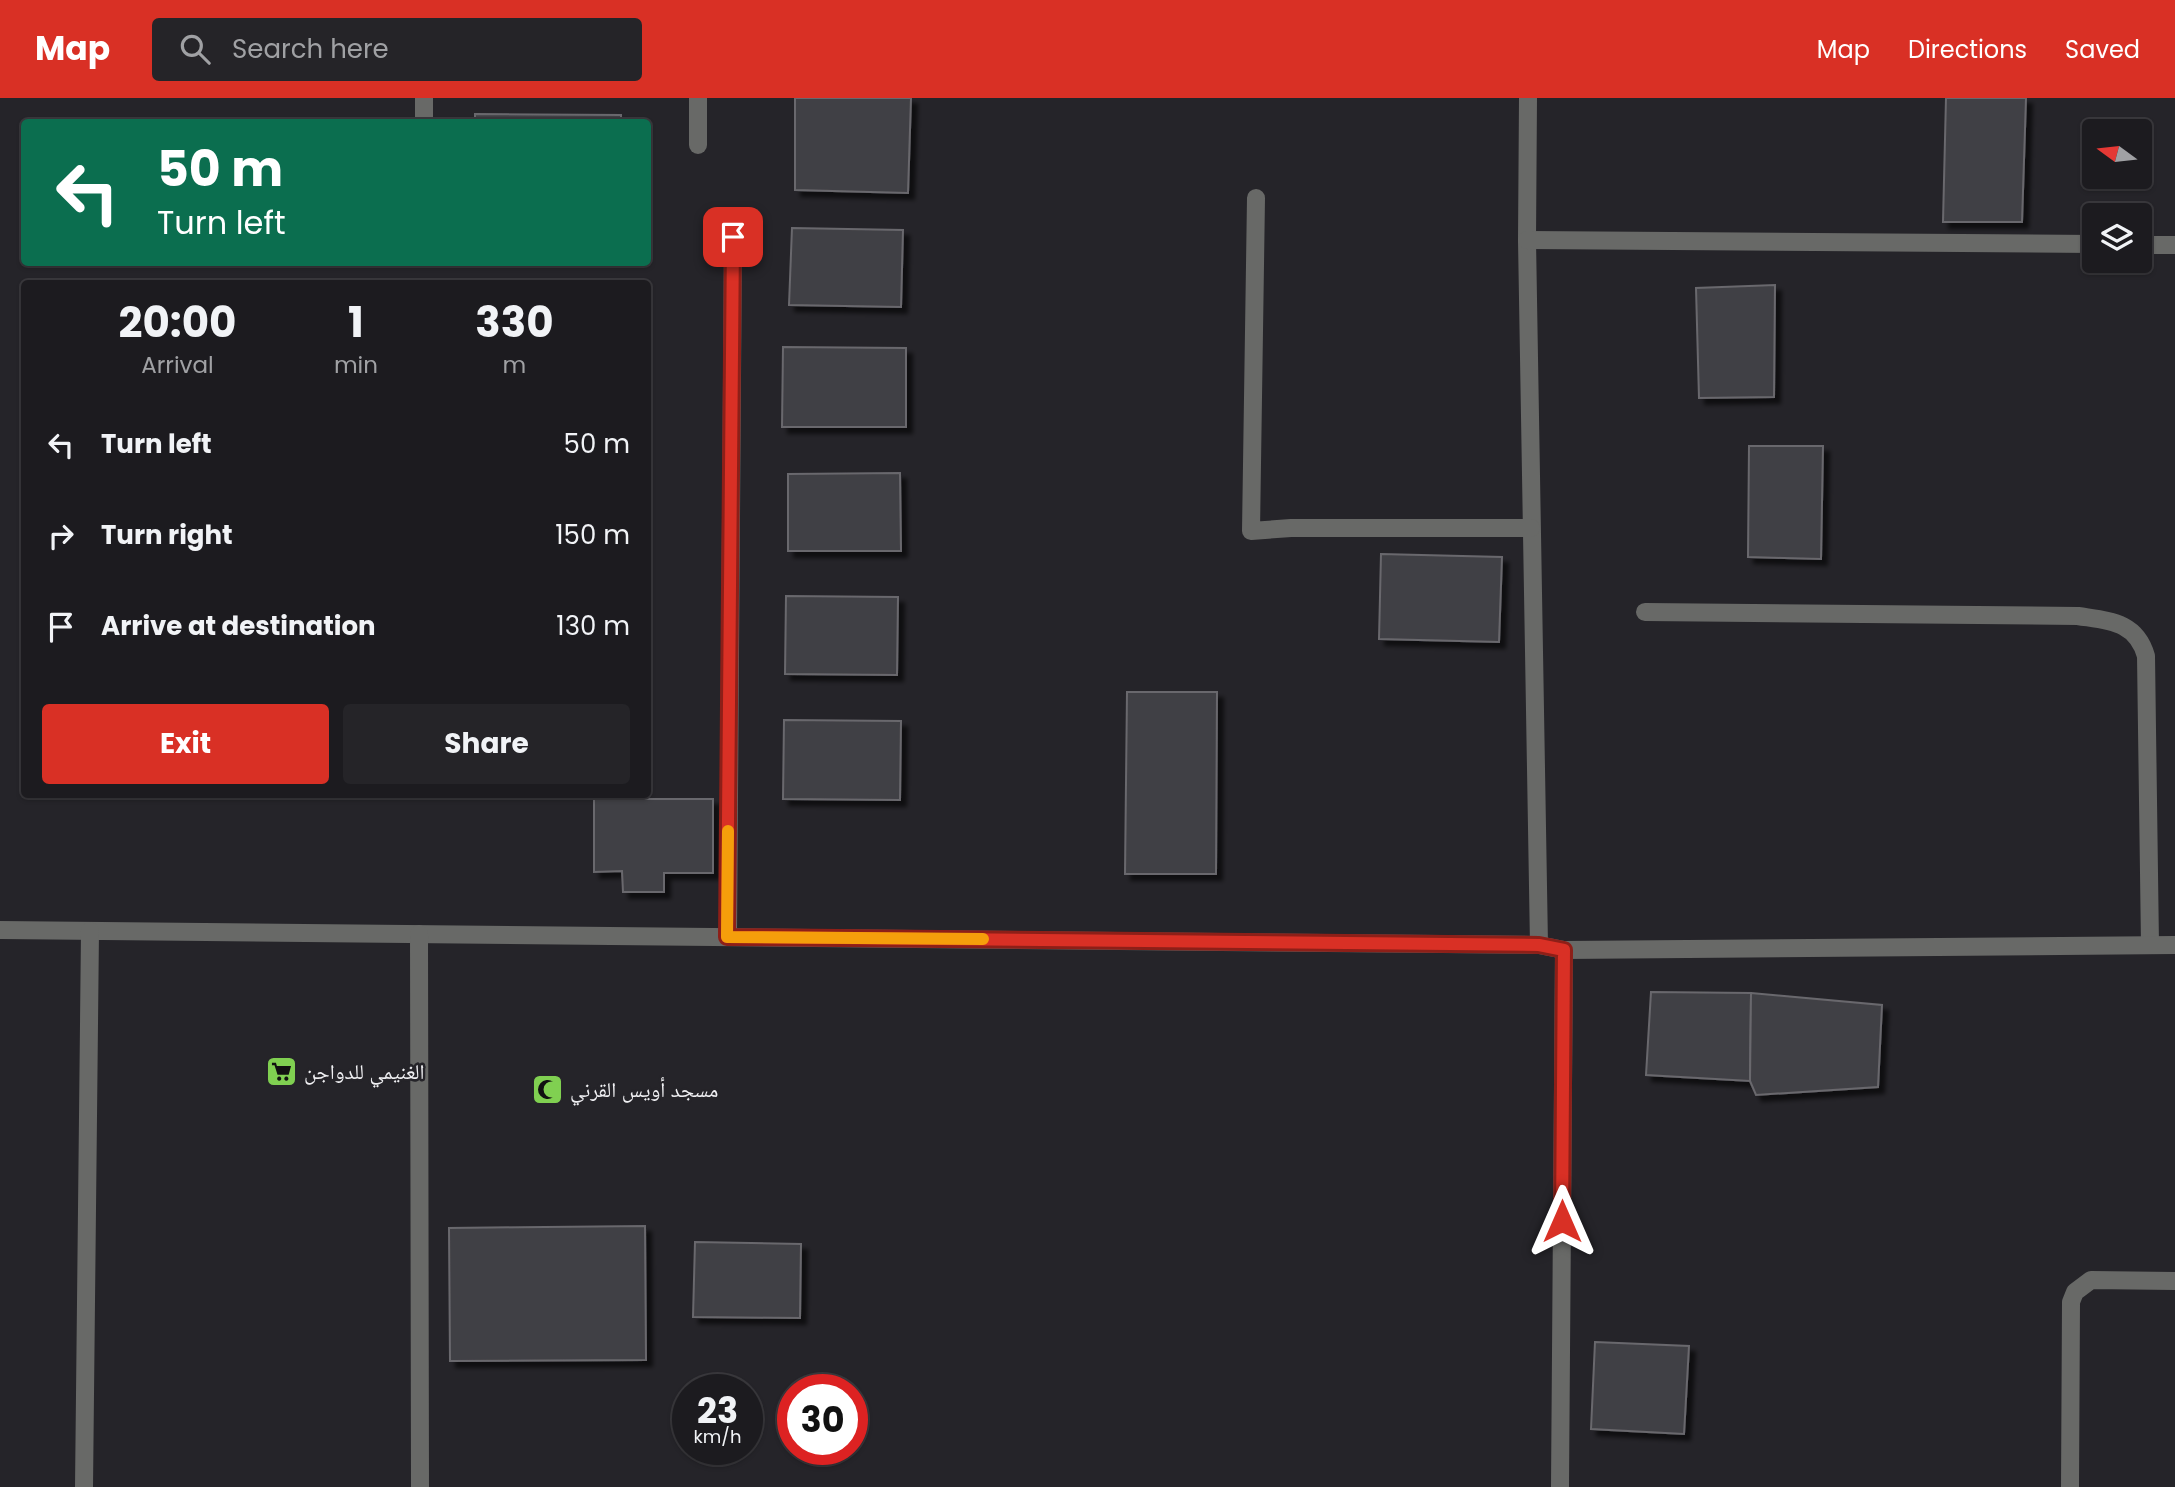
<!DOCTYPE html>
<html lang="en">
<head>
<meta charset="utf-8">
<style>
	:root { --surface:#1c1b1f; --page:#252428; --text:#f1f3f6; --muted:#a0a1a4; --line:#3a393d; --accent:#d93025 }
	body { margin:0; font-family:Poppins,"Noto Naskh Arabic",sans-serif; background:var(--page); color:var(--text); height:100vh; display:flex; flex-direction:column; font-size:26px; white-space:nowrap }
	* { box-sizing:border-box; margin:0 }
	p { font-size:23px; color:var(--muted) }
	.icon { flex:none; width:38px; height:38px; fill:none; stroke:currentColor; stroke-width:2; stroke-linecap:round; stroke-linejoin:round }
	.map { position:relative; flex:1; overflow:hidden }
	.side { position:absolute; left:21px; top:182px; width:630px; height:518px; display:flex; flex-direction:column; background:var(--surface); border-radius:7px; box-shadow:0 2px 5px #0004,0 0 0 2px var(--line) }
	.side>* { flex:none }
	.top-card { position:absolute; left:21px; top:21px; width:630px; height:147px; border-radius:7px; box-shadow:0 2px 5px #0004,0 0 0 2px var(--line); background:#0b6e4f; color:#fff; overflow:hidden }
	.needle { width:46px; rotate:285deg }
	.controls { position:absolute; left:2082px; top:21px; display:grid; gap:14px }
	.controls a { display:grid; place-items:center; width:70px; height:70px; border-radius:7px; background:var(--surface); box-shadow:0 2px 5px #0004,0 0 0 2px var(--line); font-size:35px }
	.speed { position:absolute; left:672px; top:1276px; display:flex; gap:14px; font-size:35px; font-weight:700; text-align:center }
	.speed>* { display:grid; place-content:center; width:91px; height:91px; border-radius:50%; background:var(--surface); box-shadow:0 2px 5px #0004,0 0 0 2px var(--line); line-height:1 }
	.speed small { font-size:18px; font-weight:400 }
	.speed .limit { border:10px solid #d22; background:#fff; color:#111 }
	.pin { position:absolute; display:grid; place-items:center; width:60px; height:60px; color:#fff; margin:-30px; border-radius:14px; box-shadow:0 4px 10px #0006 }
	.me { position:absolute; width:77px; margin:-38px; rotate:0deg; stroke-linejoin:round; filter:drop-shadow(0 0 5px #0008) }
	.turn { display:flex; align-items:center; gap:24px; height:147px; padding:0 21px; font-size:32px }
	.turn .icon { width:91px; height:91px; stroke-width:2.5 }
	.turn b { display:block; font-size:49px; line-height:60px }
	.eta { display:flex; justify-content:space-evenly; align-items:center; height:119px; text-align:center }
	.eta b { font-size:42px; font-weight:700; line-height:49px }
	.cta { display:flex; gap:14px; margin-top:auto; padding:14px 21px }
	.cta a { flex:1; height:80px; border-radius:7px; background:var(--accent); color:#fff; font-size:28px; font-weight:700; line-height:80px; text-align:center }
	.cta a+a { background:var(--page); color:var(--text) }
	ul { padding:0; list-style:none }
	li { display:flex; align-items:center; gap:21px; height:91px; padding:0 21px }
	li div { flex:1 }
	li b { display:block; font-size:26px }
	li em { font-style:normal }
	header { display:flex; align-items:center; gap:42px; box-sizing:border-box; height:98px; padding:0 35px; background:var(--accent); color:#fff }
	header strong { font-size:33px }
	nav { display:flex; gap:38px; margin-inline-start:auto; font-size:24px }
	.search { width:490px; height:63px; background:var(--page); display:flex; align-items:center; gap:18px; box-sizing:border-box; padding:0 24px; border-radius:7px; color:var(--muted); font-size:26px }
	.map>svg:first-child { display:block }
	.building { fill:#414045; stroke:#69686d; stroke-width:2; filter:url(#shadow) }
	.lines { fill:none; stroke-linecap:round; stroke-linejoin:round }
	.minor { stroke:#686967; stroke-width:18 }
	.route-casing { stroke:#8d1f18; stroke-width:18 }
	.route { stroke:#d93025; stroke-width:12 }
	.slow { stroke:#f59e0b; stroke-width:12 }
	.labels { text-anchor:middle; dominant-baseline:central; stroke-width:5; stroke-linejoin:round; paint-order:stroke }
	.poi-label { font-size:21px; fill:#f0f0f3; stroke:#252429; text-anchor:start }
</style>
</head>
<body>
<header>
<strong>Map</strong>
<div class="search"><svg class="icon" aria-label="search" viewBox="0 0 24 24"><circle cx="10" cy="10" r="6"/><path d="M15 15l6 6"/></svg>Search here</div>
<nav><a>Map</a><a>Directions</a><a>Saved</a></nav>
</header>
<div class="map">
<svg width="2175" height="1389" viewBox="0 0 2175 1389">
	<defs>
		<filter id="shadow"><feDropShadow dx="6" dy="6" stdDeviation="2" flood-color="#0009"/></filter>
	</defs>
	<rect width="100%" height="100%" fill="#252429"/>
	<!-- building -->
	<g class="building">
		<path d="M795 0H911L908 95 795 92Z"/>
		<path d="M1946 0H2026L2022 124H1943Z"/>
		<path d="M475 16 621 17V24H475Z"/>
		<path d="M792 130 903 132 901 209 789 207Z"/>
		<path d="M1775 187 1774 299 1699 300 1696 190Z"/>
		<path d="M783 249 906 250V329H782Z"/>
		<path d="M1749 348H1823L1821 461 1748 459Z"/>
		<path d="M900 375 901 453H788V376Z"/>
		<path d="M1381 456 1502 459 1499 544 1379 541Z"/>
		<path d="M786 498 898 499 897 577 785 576Z"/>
		<path d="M1127 594H1217L1216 776H1125Z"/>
		<path d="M784 622 901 623 900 702 783 701Z"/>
		<path d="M594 701H713V775H664V794H623L622 773 594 774Z"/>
		<path d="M1651 894 1751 895 1750 983 1646 977Z"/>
		<path d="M1751 895 1882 907 1878 989 1756 997 1750 983Z"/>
		<path d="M645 1128 646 1262 450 1263 449 1130Z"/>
		<path d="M695 1144 801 1146 800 1220 693 1219Z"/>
		<path d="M1595 1244 1689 1248 1684 1336 1591 1331Z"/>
	</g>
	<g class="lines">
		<!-- minor -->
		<g class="minor">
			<path d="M1528 0 1527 142 1539 847"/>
			<path d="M424 24V0"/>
			<path d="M698 47V0"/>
			<path d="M1256 100 1251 433 1291 430H1531"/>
			<path d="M1527 142 2095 146"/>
			<path d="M2140 147H2175"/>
			<path d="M1645 514 2078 518C2109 523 2136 523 2146 558L2150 847"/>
			<path d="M0 832 1539 847 1564 852 2175 847"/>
			<path d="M419 836 420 1389"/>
			<path d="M728 839 733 139"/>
			<path d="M84 1389 90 833"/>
			<path d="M1560 1389 1564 852"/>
			<path d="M2070 1389 2071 1204 2075 1194 2091 1182 2175 1183"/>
		</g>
	</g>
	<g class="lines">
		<defs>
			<path id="route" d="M733 139 727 839 1539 847 1564 852 1562 1123"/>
		</defs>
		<!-- route casing -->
		<use href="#route" class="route-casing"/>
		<!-- route -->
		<use href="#route" class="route"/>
		<!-- slow -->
		<path class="slow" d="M728 733 727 839 983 841"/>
	</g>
	<!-- icons -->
	<defs>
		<symbol id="supermarket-square" viewBox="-11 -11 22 22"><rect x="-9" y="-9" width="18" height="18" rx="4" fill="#80d051" stroke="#252429"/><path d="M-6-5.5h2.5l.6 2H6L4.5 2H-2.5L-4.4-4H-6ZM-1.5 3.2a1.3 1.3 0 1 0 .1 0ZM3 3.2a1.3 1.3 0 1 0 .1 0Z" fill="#111"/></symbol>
		<symbol id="mosque-square" viewBox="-11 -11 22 22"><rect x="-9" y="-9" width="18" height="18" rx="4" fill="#80d051" stroke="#252429"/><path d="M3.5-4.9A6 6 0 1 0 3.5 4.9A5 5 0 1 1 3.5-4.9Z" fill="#111"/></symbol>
	</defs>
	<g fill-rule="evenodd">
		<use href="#supermarket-square" x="264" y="956" width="35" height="35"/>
		<use href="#mosque-square" x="530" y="974" width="35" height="35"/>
	</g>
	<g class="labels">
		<!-- poi labels -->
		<g class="poi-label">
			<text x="304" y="973">الغنيمي للدواجن</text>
			<text x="570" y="991">مسجد أويس القرني</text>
		</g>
	</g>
</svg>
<div class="controls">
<a><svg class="needle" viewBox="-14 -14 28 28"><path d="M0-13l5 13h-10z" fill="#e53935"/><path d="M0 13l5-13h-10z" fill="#a0a1a4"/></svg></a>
<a><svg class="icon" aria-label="layers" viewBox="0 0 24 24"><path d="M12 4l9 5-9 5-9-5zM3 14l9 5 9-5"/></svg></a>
</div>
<div class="speed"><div>23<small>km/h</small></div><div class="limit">30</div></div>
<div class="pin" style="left:733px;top:139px;background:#d93025"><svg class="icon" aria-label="arrive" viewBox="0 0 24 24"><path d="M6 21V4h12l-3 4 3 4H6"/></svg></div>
<svg class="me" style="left:1562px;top:1123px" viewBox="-20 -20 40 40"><path d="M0-17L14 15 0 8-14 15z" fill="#d93025" stroke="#fff" stroke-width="4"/></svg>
<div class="top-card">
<div class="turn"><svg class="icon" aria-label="left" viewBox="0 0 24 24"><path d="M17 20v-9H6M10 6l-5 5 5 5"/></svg><div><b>50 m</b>Turn left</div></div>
</div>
<section class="side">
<div class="eta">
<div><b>20:00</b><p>Arrival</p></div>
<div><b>1</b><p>min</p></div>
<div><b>330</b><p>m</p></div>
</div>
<ul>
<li><svg class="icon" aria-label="left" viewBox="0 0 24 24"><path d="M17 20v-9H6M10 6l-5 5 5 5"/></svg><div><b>Turn left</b></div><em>50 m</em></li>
<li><svg class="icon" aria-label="right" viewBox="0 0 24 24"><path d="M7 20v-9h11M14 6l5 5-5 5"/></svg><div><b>Turn right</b></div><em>150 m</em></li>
<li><svg class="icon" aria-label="arrive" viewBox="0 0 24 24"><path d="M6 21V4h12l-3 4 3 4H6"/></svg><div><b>Arrive at destination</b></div><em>130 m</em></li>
</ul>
<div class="cta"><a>Exit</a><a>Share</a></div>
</section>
</div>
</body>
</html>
